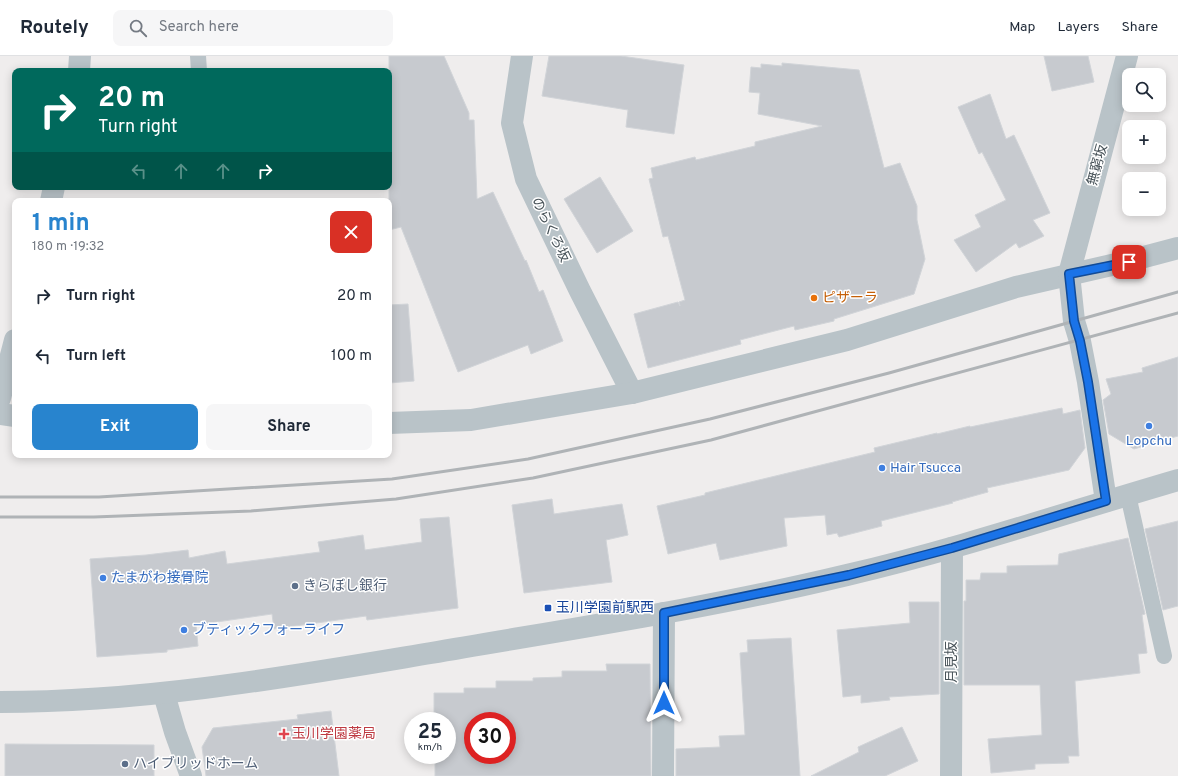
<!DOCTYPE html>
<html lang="en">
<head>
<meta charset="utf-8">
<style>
	:root { --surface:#fff; --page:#f6f6f7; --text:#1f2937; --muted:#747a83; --line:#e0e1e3; --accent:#2884ce }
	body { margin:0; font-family:Overpass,"Noto Sans JP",sans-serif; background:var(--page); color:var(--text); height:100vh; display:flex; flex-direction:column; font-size:15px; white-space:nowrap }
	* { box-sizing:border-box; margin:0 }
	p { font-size:13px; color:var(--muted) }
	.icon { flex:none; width:22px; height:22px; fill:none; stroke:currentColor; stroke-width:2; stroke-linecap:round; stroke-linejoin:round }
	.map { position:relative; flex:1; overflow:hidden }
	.side { position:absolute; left:12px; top:142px; width:380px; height:260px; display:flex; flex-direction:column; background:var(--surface); border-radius:8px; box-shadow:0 2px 10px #0003 }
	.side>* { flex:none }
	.hud { position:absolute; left:12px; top:12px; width:380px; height:122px; border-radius:8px; box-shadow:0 2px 10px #0003; background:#00695c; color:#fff; overflow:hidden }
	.buttons { position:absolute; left:1122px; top:12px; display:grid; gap:8px }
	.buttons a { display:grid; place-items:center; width:44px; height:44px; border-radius:8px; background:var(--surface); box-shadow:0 2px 10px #0003; font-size:20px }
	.speed { position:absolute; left:404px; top:656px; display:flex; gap:8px; font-size:20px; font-weight:700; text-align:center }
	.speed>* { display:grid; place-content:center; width:52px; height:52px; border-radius:50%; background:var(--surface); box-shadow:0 2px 10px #0003; line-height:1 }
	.speed small { font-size:10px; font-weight:400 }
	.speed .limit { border:6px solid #d22; background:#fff; color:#111 }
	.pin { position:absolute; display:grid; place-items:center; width:34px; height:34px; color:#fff; margin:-17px; border-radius:8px; box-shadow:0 2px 6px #0006 }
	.me { position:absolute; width:44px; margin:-22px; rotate:0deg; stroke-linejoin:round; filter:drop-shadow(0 0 3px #0008) }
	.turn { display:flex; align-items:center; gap:14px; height:84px; padding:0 20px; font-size:18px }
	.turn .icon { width:52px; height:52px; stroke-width:2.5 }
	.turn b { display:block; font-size:28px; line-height:34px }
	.lanes { display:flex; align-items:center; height:38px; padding:0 20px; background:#0003; justify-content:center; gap:20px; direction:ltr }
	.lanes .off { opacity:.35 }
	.round { display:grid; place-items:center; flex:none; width:42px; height:42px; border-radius:8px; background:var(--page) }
	.summary { display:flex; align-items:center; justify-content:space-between; height:68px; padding:0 20px }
	h1 { font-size:24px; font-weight:700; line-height:30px; color:var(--accent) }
	.action { display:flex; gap:8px; margin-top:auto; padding:8px 20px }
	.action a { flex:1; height:46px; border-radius:8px; background:var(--accent); color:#fff; font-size:16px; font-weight:700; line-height:46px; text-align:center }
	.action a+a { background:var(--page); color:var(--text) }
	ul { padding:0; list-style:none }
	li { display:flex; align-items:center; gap:12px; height:60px; padding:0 20px }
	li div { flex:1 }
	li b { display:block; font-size:15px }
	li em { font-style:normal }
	header { display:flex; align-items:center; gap:24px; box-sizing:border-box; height:56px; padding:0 20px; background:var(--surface); border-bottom:1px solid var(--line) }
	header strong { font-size:19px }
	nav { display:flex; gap:22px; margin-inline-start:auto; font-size:14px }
	.search { width:280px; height:36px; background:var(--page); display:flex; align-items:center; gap:10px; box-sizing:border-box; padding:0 14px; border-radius:8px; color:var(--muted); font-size:15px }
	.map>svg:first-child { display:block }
	.building { fill:#c7cacf; stroke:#d1d4d8; fill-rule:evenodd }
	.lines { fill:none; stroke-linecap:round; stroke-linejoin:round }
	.service { stroke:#b9c3c8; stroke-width:16 }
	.minor { stroke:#b9c3c8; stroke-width:22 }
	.tertiary { stroke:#b9c3c8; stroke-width:22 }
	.rail { stroke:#afb3b6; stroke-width:3 }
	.route-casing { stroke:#114b97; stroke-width:10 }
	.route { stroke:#1a73e8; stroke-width:7 }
	.food-dot { fill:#e8710a; stroke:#fff; stroke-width:1.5 }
	.shop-dot { fill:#3f7fe0; stroke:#fff; stroke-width:1.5 }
	.service-dot { fill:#5c6f8a; stroke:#fff; stroke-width:1.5 }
	.transit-dot { fill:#1a4fb4; stroke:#fff; stroke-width:1.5 }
	.health-dot { fill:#e0444e; stroke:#fff; stroke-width:1.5 }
	.labels { text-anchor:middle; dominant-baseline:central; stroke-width:3; stroke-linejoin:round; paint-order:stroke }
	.street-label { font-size:14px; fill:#475258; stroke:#fff }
	.food-label { font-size:14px; fill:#c56008; stroke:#fff; text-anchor:start }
	.shop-label { font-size:14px; fill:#366cbe; stroke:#fff; text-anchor:start }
	.service-label { font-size:14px; fill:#4e5e75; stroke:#fff; text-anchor:start }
	.transit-label { font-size:14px; fill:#164399; stroke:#fff; text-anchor:start }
	.health-label { font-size:14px; fill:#be3a42; stroke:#fff; text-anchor:start }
</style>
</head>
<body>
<header>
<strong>Routely</strong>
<div class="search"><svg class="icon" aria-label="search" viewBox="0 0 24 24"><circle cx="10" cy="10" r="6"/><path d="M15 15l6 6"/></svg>Search here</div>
<nav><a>Map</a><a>Layers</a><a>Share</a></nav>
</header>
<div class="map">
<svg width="1178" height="720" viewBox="0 0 1178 720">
	<rect width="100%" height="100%" fill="#efeded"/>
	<!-- building -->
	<g class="building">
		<path d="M389 0H444L469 57V64H474L477 143 493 136 525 205 526 204 539 236 543 234 563 285 531 298 528 289 458 316 401 171 389 174Z"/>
		<path d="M549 0H621L684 9 674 78 626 71 628 54 542 40Z"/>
		<path d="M1044 0H1088L1094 26 1052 35Z"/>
		<path d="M782 7 859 14 884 112 900 107 917 150V164L925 203 914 238 834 263V265L795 274 794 270 740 284 741 288 648 312 634 258 678 246 680 250 679 246 685 244 668 180 663 181 649 123 653 122 651 112 695 101 696 104 755 90V86L822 70 758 58 760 37 749 36 751 11 761 12V8L782 10Z"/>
		<path d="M990 38 1006 83 1014 79 1050 157 1033 164 1044 180 1019 192 1016 187 976 216 954 184 981 171 975 159 1006 144 982 96 979 98 958 51Z"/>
		<path d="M600 121 633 175 597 197 564 143Z"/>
		<path d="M408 248 414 325 389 327V249Z"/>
		<path d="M1178 301V380L1134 393 1109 378 1103 344 1111 338 1106 323 1143 316 1142 312Z"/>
		<path d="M1062 352 1063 358 1080 354 1085 392 1069 414 987 432 988 436 952 446 953 447 881 465 882 470 839 481 837 477 827 479 825 459 784 462 787 490 720 504 716 487 668 498 657 450 705 439V437L875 396 874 392 937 377V378L970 370V371Z"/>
		<path d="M552 443 554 458 622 448 628 479 606 484 612 526 524 537 512 449Z"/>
		<path d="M449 461 458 552 367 564 366 560 274 573 272 558 196 569 198 590 167 594V596L97 601 90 503 146 499 188 494 189 502 225 495 227 508 320 496 318 486 363 479 365 494 422 486 420 463Z"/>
		<path d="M1178 465V550L1163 554 1145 473Z"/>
		<path d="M1128 482 1145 558 1142 559 1147 597 1138 598 1140 617 1075 625 1079 700H1068L1069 707 1035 708V713L991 717 988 683 1042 679 1040 629H964V545H966V524H980L981 517H1007V510L1058 509 1059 498Z"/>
		<path d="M909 546H939V638L889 641 890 644 861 647V639L843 641 837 574 910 567Z"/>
		<path d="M791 582 800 720H676V693L720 691 719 680 745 679 740 597 748 596 747 584Z"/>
		<path d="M606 608H650L651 720H435V699H447V665H434V637H464V632H496V625H533V622L562 621V615H607ZM473 665H507V699H473Z"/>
		<path d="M331 655 339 720H206L202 691 213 672 298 663 297 659Z"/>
		<path d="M902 671 918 705 885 720H811L859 696 858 691Z"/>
		<path d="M5 688 154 689V720H5Z"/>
	</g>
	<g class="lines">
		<!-- service -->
		<g class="service">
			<path d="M198 0 199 15"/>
			<path d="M1128 439 1164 600"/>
		</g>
		<!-- minor -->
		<g class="minor">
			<path d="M522 0 512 67 526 123 580 235 632 337"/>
			<path d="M79 15 80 0"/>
			<path d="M51 145 54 131"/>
			<path d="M0 342 15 284"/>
			<path d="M0 358 15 360"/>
			<path d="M389 367 471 364 632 337 847 284 1016 231 1129 205 1178 192"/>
			<path d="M1106 445 1088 326 1080 285 1074 265 1069 218 1127 0"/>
			<path d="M164 638 175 676 191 720"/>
			<path d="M663 720 664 557"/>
			<path d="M951 720 952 492"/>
		</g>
		<!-- tertiary -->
		<path class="tertiary" d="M0 646C147 646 287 621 431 597 570 573 710 552 847 519 959 493 1068 456 1178 424"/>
		<!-- rail -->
		<g class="rail">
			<path d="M0 441H99L392 423 528 403 710 363 889 317 1178 236"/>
			<path d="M0 461H94L251 455 396 443 533 422 711 384 1178 257"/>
		</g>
	</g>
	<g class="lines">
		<defs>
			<path id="route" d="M664 647V557L849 519 952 492 1106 445 1088 326 1080 285 1074 265 1069 218 1129 206"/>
		</defs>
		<!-- route casing -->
		<use href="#route" class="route-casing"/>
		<!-- route -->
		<use href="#route" class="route"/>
	</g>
	<!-- markers -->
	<circle class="food-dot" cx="814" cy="242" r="4"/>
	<g class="shop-dot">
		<circle cx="1149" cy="370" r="4"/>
		<circle cx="882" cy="412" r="4"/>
		<circle cx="103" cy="522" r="4"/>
		<circle cx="184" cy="574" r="4"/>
	</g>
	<g class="service-dot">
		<circle cx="295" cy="530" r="4"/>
		<circle cx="125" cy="708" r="4"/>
	</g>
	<rect class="transit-dot" x="544" y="548" width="8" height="8" rx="2"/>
	<path class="health-dot" d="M282 672h4v4h4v4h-4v4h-4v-4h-4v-4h4z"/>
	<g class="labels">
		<!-- street labels -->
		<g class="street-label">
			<text transform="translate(1098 109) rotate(-75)">無窮坂</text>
			<text transform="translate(550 174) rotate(64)">のらくろ坂</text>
			<text transform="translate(952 606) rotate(-90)">月見坂</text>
		</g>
		<!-- food labels -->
		<g class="food-label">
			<text x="822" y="242">ピザーラ</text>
		</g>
		<!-- shop labels -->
		<g class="shop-label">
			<text x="1149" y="385" text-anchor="middle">Lopchu</text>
			<text x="890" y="412">Hair Tsucca</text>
			<text x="111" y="522">たまがわ接骨院</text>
			<text x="192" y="574">ブティックフォーライフ</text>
		</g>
		<!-- service labels -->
		<g class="service-label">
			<text x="303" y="530">きらぼし銀行</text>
			<text x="133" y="708">ハイブリッドホーム</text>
		</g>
		<!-- transit labels -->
		<g class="transit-label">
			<text x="556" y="552">玉川学園前駅西</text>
		</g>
		<!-- health labels -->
		<g class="health-label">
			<text x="292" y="678">玉川学園薬局</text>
		</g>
	</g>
</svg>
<div class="buttons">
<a><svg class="icon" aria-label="search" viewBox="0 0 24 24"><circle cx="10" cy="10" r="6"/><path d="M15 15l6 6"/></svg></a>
<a>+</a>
<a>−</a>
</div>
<div class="speed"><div>25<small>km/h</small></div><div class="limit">30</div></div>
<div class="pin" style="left:1129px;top:206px;background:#d93025"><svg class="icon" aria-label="arrive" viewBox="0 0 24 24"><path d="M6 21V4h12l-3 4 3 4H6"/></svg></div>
<svg class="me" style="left:664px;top:647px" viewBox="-20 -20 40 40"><path d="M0-17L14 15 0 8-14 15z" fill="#1a73e8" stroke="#fff" stroke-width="4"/></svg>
<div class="hud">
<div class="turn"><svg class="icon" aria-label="right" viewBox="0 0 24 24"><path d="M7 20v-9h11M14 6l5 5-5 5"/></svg><div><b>20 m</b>Turn right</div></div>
<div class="lanes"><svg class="icon off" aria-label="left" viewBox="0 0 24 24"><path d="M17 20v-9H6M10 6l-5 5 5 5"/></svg><svg class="icon off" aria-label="ahead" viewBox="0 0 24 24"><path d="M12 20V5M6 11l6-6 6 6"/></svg><svg class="icon off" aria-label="ahead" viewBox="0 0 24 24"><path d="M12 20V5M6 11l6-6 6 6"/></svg><svg class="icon" aria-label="right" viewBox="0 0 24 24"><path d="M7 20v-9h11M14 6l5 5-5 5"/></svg></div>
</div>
<section class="side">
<div class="summary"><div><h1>1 min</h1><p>180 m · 19:32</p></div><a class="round" style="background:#d93025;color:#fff"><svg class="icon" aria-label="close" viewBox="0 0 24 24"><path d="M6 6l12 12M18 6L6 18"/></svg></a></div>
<ul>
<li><svg class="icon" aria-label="right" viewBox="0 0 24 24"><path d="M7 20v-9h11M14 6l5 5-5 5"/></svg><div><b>Turn right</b></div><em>20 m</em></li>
<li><svg class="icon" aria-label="left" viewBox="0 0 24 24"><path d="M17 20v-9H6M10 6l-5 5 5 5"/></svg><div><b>Turn left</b></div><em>100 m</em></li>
</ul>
<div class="action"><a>Exit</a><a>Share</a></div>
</section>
</div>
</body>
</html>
